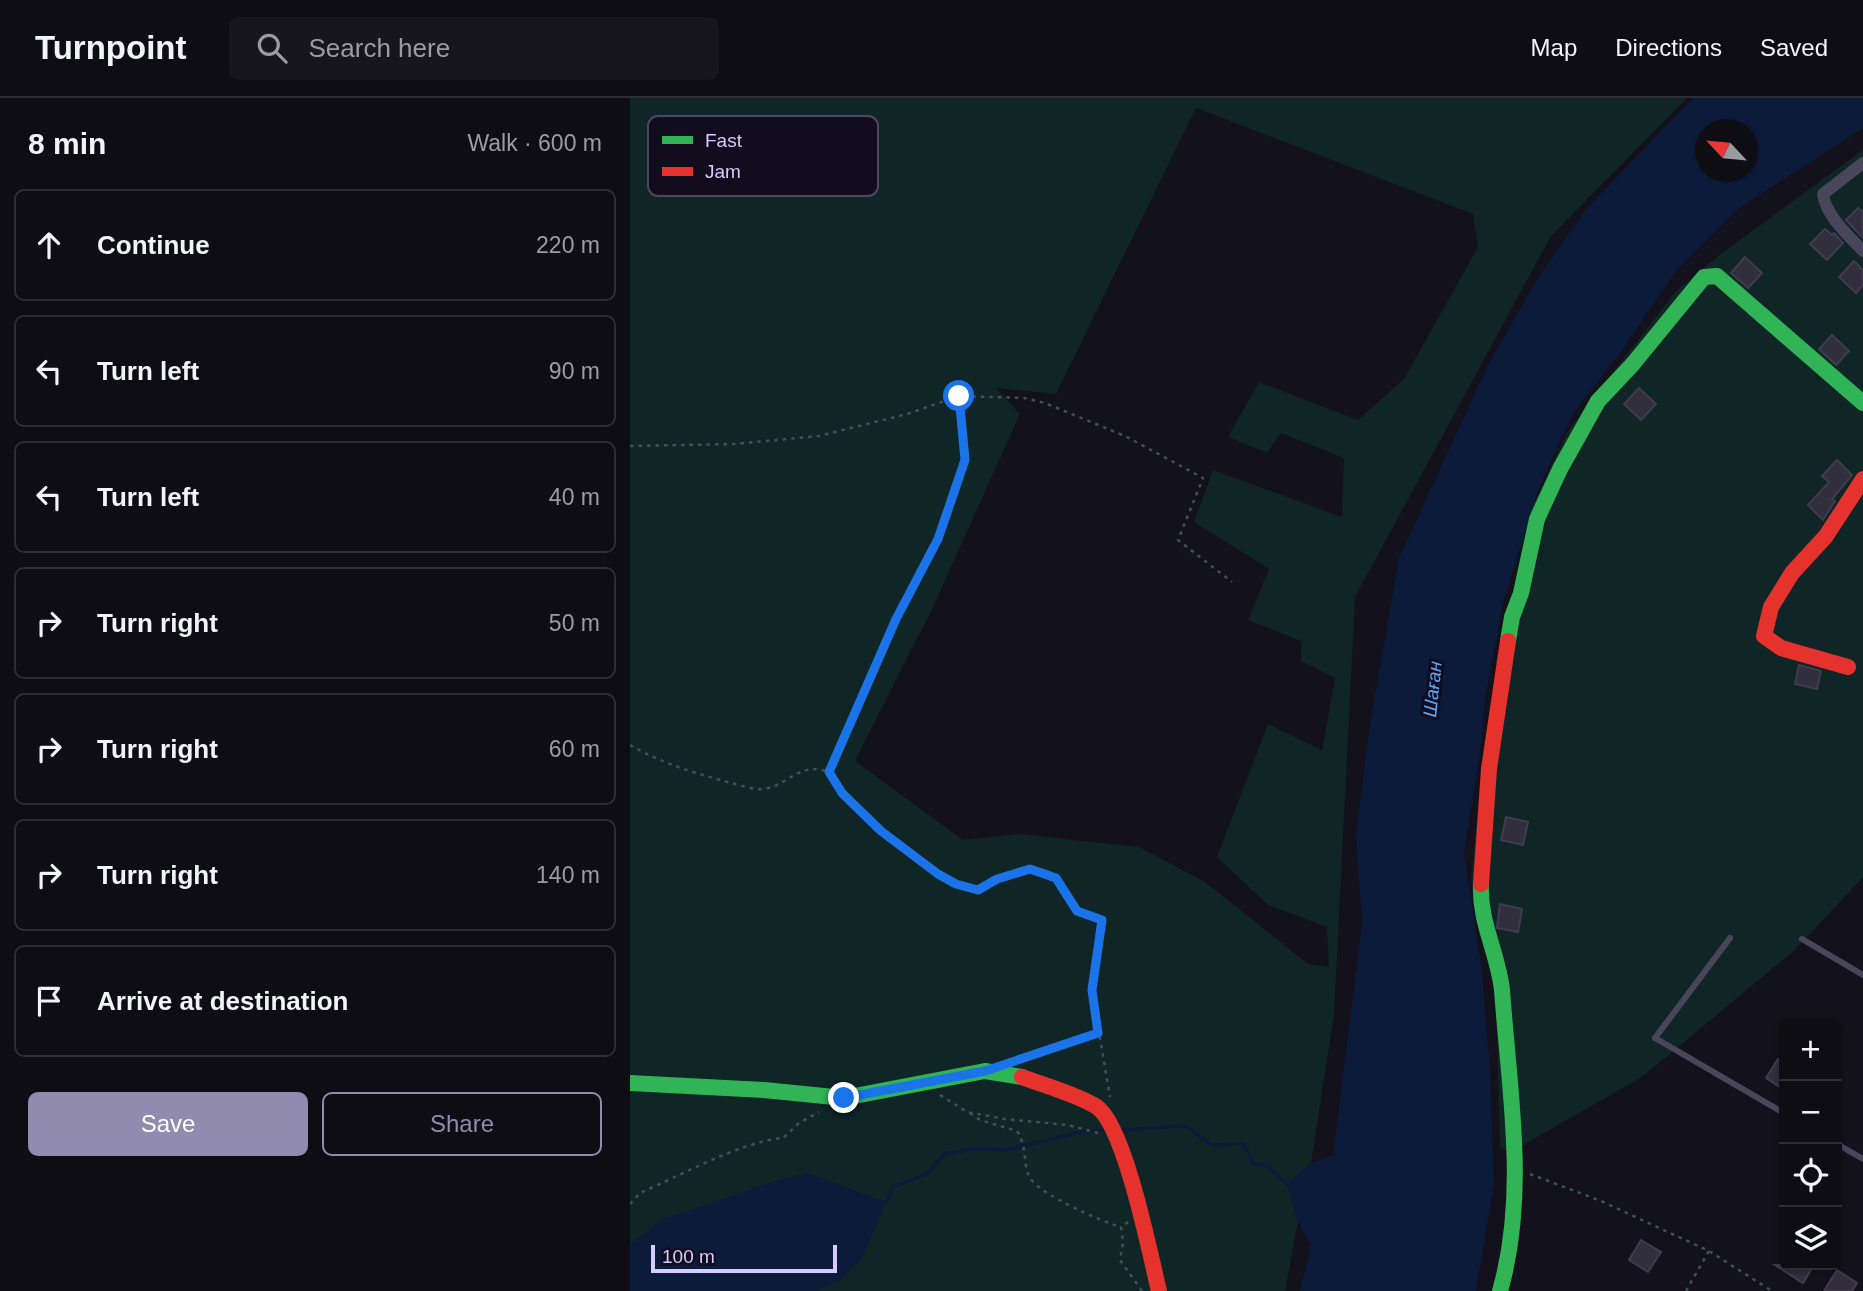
<!DOCTYPE html>
<html lang="en">
<head>
<meta charset="utf-8">
<style>
	body { margin:0; font-family:Helvetica,sans-serif; background:#17161d; color:#f1f3f6 }
	.controls { position:absolute; right:21px; bottom:21px; display:grid; overflow:hidden; border-radius:10px; box-shadow:0 2px 5px #0004 }
	.controls button { width:63px; height:63px; display:grid; place-items:center; padding:0; border:0; border-bottom:2px solid #2e2d34; background:#0e0d14; color:#f1f3f6; font:35px sans-serif }
	.compass { position:absolute; left:1065px; top:21px; width:63px; height:63px; border-radius:50%; background:#0e0d14; box-shadow:0 2px 5px #0004; rotate:296deg }
	.scale { position:absolute; left:21px; bottom:18px; width:186px; box-sizing:border-box; padding-left:7px; border:4px solid #d5ccfe; border-top:0; font-size:19px; line-height:24px; white-space:nowrap; color:#d5ccfe; -webkit-text-stroke:5px #110d1f; paint-order:stroke }
	.stop { position:absolute; width:21px; height:21px; margin:-16px; border:5px solid #1a73e8; border-radius:50%; background:#fff }
	.stop.end { background:#1a73e8; border-color:#fff; box-shadow:0 2px 7px #0008 }
	.list { margin:0; padding:0; list-style:none }
	h2 { display:flex; justify-content:space-between; align-items:center; height:91px; margin:0; padding:0 28px; font-size:30px }
	h2 small { font-size:23px; font-weight:400; color:#9b9ca0 }
	.list li { display:grid; grid-template-columns:46px 1fr auto; gap:21px; align-items:center; box-sizing:border-box; height:112px; margin:0 14px 14px; padding:0 14px; border:2px solid #2e2d34; border-radius:10px }
	.list b { display:block; font-size:26px; white-space:nowrap }
	.list em { font-size:23px; font-style:normal; color:#9b9ca0 }
	.actions { display:flex; gap:14px; padding:21px 28px }
	.actions a { flex:1; padding:16px 0; border:2px solid #918baf; border-radius:10px; text-align:center; font-size:24px; color:#918baf }
	.actions .main { background:#918baf; color:#fff }
	.icon { flex:none; width:38px; height:38px; fill:none; stroke:currentColor; stroke-width:2; stroke-linecap:round; stroke-linejoin:round }
	.map { position:relative; flex:none; width:1233px; height:1193px; overflow:hidden }
	header { display:flex; align-items:center; gap:42px; box-sizing:border-box; height:98px; padding:0 35px; background:#0e0d14; border-bottom:2px solid #2e2d34 }
	header strong { font-size:33px }
	nav { display:flex; gap:38px; margin-inline-start:auto; font-size:24px }
	.search { width:490px; height:63px; background:#17161d; display:flex; align-items:center; gap:18px; box-sizing:border-box; padding:0 24px; border-radius:10px; color:#9b9ca0; font-size:26px }
	main { display:flex }
	aside { flex:1; background:#0e0d14 }
	.map>svg:first-child { display:block }
	.green { fill:#102526; fill-rule:evenodd }
	.water { fill:#0d1b3b; fill-rule:evenodd }
	.lines { fill:none; stroke-linecap:round; stroke-linejoin:round }
	.stream { stroke:#0d1b3b; stroke-width:3.5 }
	.building { fill:#312e3d; stroke:#403b4f; stroke-width:2 }
	.path { stroke:#434e5c; stroke-width:2.5; stroke-dasharray:3.5 5; stroke-linecap:butt }
	.lane { stroke:#49465c; stroke-width:6 }
	.street { stroke:#49465c; stroke-width:12 }
	.fast { stroke:#30b455; stroke-width:16 }
	.jam { stroke:#e5322d; stroke-width:16 }
	.route { stroke:#1a73e8; stroke-width:9 }
	.labels { text-anchor:middle; stroke-width:6; stroke-linejoin:round; paint-order:stroke }
	.water-label { font-size:19px; font-style:italic; fill:#5da7fb; stroke:#110d1f }
	.key { fill:#110d1f; stroke:#4c4662; stroke-width:2 }
	.key-label { font-size:19px; fill:#d5ccfe }
</style>
</head>
<body>
<header>
<strong>Turnpoint</strong>
<div class="search"><svg class="icon" aria-label="search" viewBox="0 0 24 24"><circle cx="10" cy="10" r="6"/><path d="M15 15l6 6"/></svg>Search here</div>
<nav><a>Map</a><a>Directions</a><a>Saved</a></nav>
</header>
<main>
<aside>
<h2>8 min<small>Walk · 600 m</small></h2>
<ul class="list">
<li><svg class="icon" aria-label="ahead" viewBox="0 0 24 24"><path d="M12 20V5M6 11l6-6 6 6"/></svg><div><b>Continue</b></div><em>220 m</em></li>
<li><svg class="icon" aria-label="left" viewBox="0 0 24 24"><path d="M17 20v-9H6M10 6l-5 5 5 5"/></svg><div><b>Turn left</b></div><em>90 m</em></li>
<li><svg class="icon" aria-label="left" viewBox="0 0 24 24"><path d="M17 20v-9H6M10 6l-5 5 5 5"/></svg><div><b>Turn left</b></div><em>40 m</em></li>
<li><svg class="icon" aria-label="right" viewBox="0 0 24 24"><path d="M7 20v-9h11M14 6l5 5-5 5"/></svg><div><b>Turn right</b></div><em>50 m</em></li>
<li><svg class="icon" aria-label="right" viewBox="0 0 24 24"><path d="M7 20v-9h11M14 6l5 5-5 5"/></svg><div><b>Turn right</b></div><em>60 m</em></li>
<li><svg class="icon" aria-label="right" viewBox="0 0 24 24"><path d="M7 20v-9h11M14 6l5 5-5 5"/></svg><div><b>Turn right</b></div><em>140 m</em></li>
<li><svg class="icon" aria-label="arrive" viewBox="0 0 24 24"><path d="M6 21V4h12l-3 4 3 4H6"/></svg><div><b>Arrive at destination</b></div></li>
</ul>
<div class="actions"><a class="main">Save</a><a>Share</a></div>
</aside>
<div class="map">
<svg width="1233" height="1193" viewBox="0 0 1233 1193">
	<rect width="100%" height="100%" fill="#13111b"/>
	<g class="green">
		<path d="M0 0H1057L921 138 725 499 704 917 681 1065 657 1086 668 1124 655 1193H0ZM566 10 843 116 848 149 774 281 728 322 629 284 598 339 637 355 651 335 714 360 712 419 583 372 564 424 639 471 618 522 671 543V563L705 580 692 652 638 626 587 759 638 807 697 829 699 869 678 866 575 784 509 749 390 736 333 742 225 663 303 509 390 316 366 290 426 296Z"/>
		<path d="M1233 52V779L1166 851 1012 979 881 1054 870 1050 866 902 841 781 854 648 886 481 904 405 938 333 1045 194 1092 155Z"/>
	</g>
	<g class="water">
		<path d="M1063 0H1233V30L1108 111 1045 174 991 254 942 317 908 392 873 505 855 601 849 662 834 755 852 873 860 973 864 1086 846 1193H670L681 1147 668 1124 657 1086 681 1065 703 1057 732 826 726 737 740 626 769 460 858 267 906 183 956 111ZM1076 32H1118V74H1076Z"/>
		<path d="M177 1075 256 1104 232 1161 209 1183 187 1193H0V1146L32 1122 145 1083Z"/>
	</g>
	<g class="lines">
		<g class="stream">
			<path d="M490 1032 556 1028 582 1047 613 1046 624 1066 637 1068 657 1086"/>
			<path d="M256 1104 263 1089 298 1075 314 1056 342 1051 376 1052 451 1034 475 1032"/>
		</g>
	</g>
	<g class="building">
		<path d="M1228 110 1233 114V140L1216 122Z"/>
		<path d="M1195 131 1202 137 1204 135 1213 145 1197 162 1180 146Z"/>
		<path d="M1115 159 1132 175 1118 190 1101 175Z"/>
		<path d="M1224 163 1233 172V187L1226 195 1209 179Z"/>
		<path d="M1202 237 1219 253 1206 267 1189 251Z"/>
		<path d="M1009 290 1026 306 1011 322 994 306Z"/>
		<path d="M1207 362 1222 377 1202 401 1205 403 1193 422 1178 407 1199 384 1192 378Z"/>
		<path d="M1169 567 1191 573 1187 591 1165 586Z"/>
		<path d="M876 719 898 724 893 747 871 742Z"/>
		<path d="M870 806 892 811 888 834 867 830Z"/>
		<path d="M1148 961 1154 964V992L1136 980Z"/>
		<path d="M1011 1142 1031 1154 1018 1174 999 1162Z"/>
		<path d="M1145 1167H1184L1173 1185Z"/>
		<path d="M1207 1172 1227 1185 1222 1193H1194Z"/>
	</g>
	<g class="lines">
		<g class="path">
			<path d="M329 298 335 362 308 441 266 521 199 674 212 695 251 733 308 776 326 786 348 792 367 781 400 771 427 780 447 813 472 822 462 893 480 999"/>
			<path d="M0 348 104 346 189 338 277 316 329 298 394 300 415 305 495 338 573 380 548 442 602 484"/>
			<path d="M0 647C33 666 65 675 101 685 111 687 123 692 133 691 160 687 169 663 199 674"/>
			<path d="M385 963 468 935"/>
			<path d="M310 997 337 1014 375 1021 438 1027 468 1035"/>
			<path d="M340 1015 350 1022 387 1033C398 1050 392 1065 400 1080 409 1096 472 1124 491 1129"/>
			<path d="M900 1076 971 1103 1079 1153 1142 1193"/>
			<path d="M0 1106 10 1095C49 1078 113 1043 153 1040L169 1025 189 1014"/>
			<path d="M498 1124 491 1129 493 1144 490 1162 512 1193"/>
			<path d="M1056 1193 1079 1153"/>
		</g>
		<g class="lane">
			<path d="M1100 840 1025 940 1154 1015"/>
			<path d="M1172 841 1233 877"/>
			<path d="M1207 1046 1233 1061"/>
		</g>
		<path class="street" d="M1233 65 1193 96C1196 118 1218 137 1233 153"/>
		<g class="fast">
			<path d="M878 543 882 519 891 495 907 421 930 371 968 303 1002 267 1074 179 1087 178 1233 305"/>
			<path d="M851 786C849 824 868 855 872 892 879 992 898 1095 870 1193"/>
			<path d="M0 985 134 992 214 1000 355 973 392 979"/>
		</g>
		<g class="jam">
			<path d="M1218 569 1151 550 1134 538 1141 509 1162 475 1196 438 1233 381"/>
			<path d="M851 786 859 671 878 543"/>
			<path d="M392 979C413 987 449 997 467 1009 495 1029 520 1156 529 1193"/>
		</g>
	</g>
	<g class="lines">
		<path class="route" d="M214 1000 355 973 468 935 462 892 472 822 447 813 426 780 400 771 367 781 348 792 326 786 308 776 251 733 212 695 199 674 266 521 308 441 335 362 329 298"/>
	</g>
	<g class="labels">
		<g class="water-label">
			<text transform="translate(802 591) rotate(-84)" y="7">Шаған</text>
		</g>
	</g>
	<rect x="18" y="18" width="230" height="80" rx="10" class="key"/>
	<rect x="32" y="38" width="31" height="8" fill="#30b455"/>
	<rect x="32" y="69" width="31" height="9" fill="#e5322d"/>
	<g class="key-label">
		<text x="75" y="49">Fast</text>
		<text x="75" y="80">Jam</text>
	</g>
</svg>
<div class="controls">
<button>+</button>
<button>−</button>
<button><svg class="icon" aria-label="locate" viewBox="0 0 24 24"><circle cx="12" cy="12" r="6"/><path d="M12 2v4M12 18v4M2 12h4M18 12h4"/></svg></button>
<button><svg class="icon" aria-label="layers" viewBox="0 0 24 24"><path d="M12 4l9 5-9 5-9-5zM3 14l9 5 9-5"/></svg></button>
</div>
<svg class="compass" viewBox="-18 -18 36 36"><path d="M0-13l5 13h-10z" fill="#e53935"/><path d="M0 13l5-13h-10z" fill="#9b9ca0"/></svg>
<div class="scale">100 m</div>
<div class="stop" style="left:329px;top:298px"></div>
<div class="stop end" style="left:214px;top:1000px"></div>
</div>
</main>
</body>
</html>
